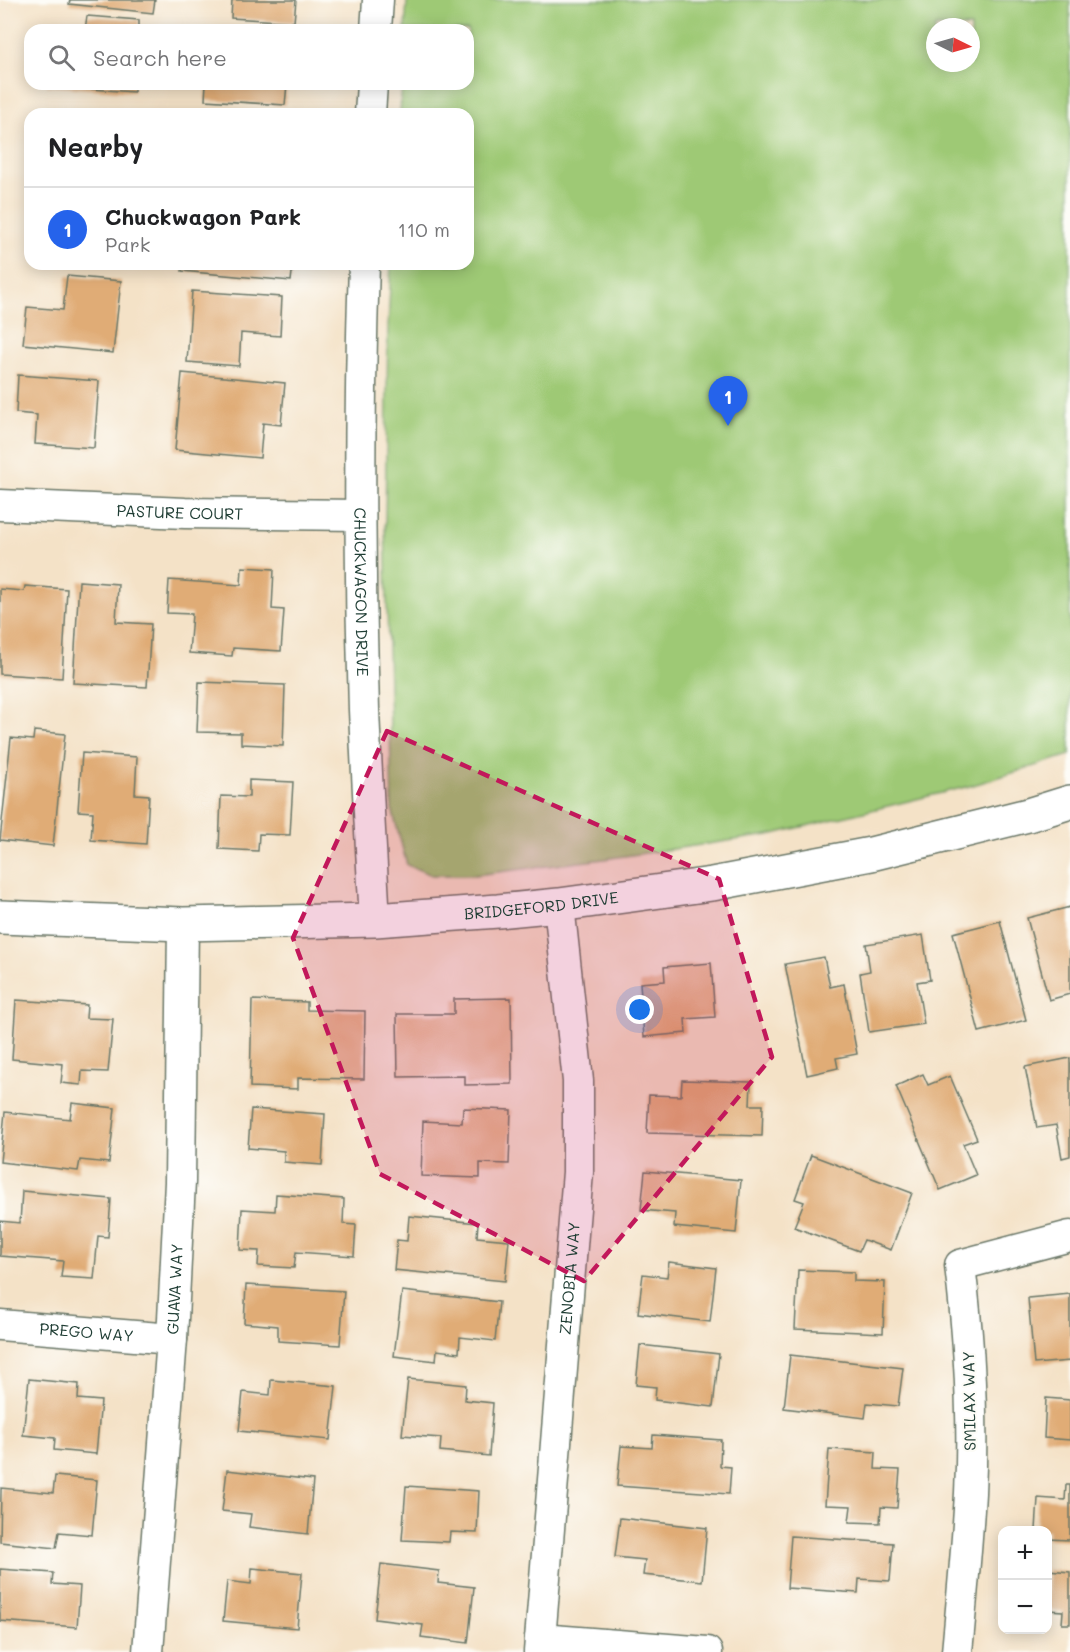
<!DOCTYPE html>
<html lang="en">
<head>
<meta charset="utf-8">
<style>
	body { margin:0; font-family:Mali,sans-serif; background:#f6f6f6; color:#202124 }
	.controls { position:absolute; right:18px; bottom:18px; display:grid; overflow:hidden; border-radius:12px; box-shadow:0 3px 15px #0003 }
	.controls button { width:54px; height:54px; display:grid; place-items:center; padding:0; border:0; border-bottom:2px solid #e0e0e0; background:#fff; color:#202124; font:30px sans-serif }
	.compass { position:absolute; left:926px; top:18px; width:54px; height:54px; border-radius:50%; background:#fff; box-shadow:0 3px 15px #0003; rotate:95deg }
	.you { position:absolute; left:640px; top:1010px; width:21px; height:21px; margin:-15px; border:4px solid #fff; border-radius:50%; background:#1a73e8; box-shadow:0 0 0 9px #1a73e833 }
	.badge { display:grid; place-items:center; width:39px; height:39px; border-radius:50%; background:#2563eb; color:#fff; font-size:20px; font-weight:700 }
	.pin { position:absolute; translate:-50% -50px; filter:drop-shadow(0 2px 3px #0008) }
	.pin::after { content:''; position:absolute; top:32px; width:21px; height:18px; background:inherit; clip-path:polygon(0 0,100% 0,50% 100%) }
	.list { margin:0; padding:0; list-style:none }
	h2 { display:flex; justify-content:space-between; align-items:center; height:78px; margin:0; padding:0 24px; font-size:26px }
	h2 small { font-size:20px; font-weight:400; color:#757577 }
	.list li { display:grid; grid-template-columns:39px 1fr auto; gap:18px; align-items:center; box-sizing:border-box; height:84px; padding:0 24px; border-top:2px solid #e0e0e0 }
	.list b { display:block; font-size:22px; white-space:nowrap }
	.list p { margin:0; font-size:20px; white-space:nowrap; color:#757577 }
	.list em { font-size:20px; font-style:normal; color:#757577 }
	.icon { flex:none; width:33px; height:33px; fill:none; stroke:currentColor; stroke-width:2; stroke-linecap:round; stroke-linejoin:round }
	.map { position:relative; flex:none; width:1070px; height:1652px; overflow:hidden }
	.search { position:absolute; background:#fff; box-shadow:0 3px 15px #0003; left:24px; top:24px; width:450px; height:66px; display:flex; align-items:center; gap:15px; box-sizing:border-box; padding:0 21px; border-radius:18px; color:#757577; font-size:22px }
	.panel { position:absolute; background:#fff; box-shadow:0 3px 15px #0003; left:24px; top:108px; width:450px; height:162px; border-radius:18px }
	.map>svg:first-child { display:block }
	.green { fill:#9ec975; stroke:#5e8354; stroke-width:1.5; fill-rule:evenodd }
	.building { fill:#e0ac76 }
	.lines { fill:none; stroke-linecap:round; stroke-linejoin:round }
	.street-casing { stroke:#6a7767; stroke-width:33 }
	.secondary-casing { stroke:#6a7767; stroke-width:36 }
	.street { stroke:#fff; stroke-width:30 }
	.secondary { stroke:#fff; stroke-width:33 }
	.marked { fill:#c2185b; fill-opacity:0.2; stroke:#c2185b; stroke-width:4.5; stroke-dasharray:12 8; stroke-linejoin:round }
	.labels { text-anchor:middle; stroke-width:4.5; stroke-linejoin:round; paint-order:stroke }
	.street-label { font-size:16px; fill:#1f3d34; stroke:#fdfcf7 }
</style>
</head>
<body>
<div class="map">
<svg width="1070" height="1652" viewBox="0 0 1070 1652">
	<rect width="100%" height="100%" fill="#fdfcf7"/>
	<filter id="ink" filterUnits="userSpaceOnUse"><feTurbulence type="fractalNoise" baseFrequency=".0167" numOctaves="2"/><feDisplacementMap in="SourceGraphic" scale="12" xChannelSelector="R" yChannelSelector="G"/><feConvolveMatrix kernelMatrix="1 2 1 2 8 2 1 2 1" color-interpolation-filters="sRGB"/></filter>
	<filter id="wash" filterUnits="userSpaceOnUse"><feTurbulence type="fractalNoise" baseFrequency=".008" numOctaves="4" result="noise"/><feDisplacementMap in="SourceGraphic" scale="24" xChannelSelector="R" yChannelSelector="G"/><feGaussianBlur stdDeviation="1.35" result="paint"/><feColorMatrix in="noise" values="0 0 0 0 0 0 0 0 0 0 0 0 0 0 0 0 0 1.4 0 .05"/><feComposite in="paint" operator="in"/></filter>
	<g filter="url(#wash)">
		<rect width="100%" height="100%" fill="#f4e2c7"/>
		<path class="green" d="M407 0H1070V755L970 786 769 835 604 859 475 875H432L407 865 392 809 385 525 388 327 391 264H468V114H400L402 84H468V30H405ZM935 27H971V63H935Z"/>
		<g id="blocks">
			<g class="building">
				<path d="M70 0H155L153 13 69 4Z"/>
				<path d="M232 0H296L294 22 231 18Z"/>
				<path d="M87 16 139 20V30H85Z"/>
				<path d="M47 84H134V92L47 86Z"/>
				<path d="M206 84H287L285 105 205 100Z"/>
				<path d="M182 264H293L291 281 182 271Z"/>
				<path d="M67 276 121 281 113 353 23 344 27 307 63 310Z"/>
				<path d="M192 291 282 297 280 336 241 333 239 366 187 362Z"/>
				<path d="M182 373 285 383 281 425 263 423 260 458 175 450Z"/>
				<path d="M18 375 99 381 94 448 35 444 37 415 16 413Z"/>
				<path d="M242 567 274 569 272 609 284 610 281 651 233 648 232 656 189 653 192 614 167 613 169 580 241 585Z"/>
				<path d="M79 581 118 584 116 622 151 624 147 687 73 683Z"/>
				<path d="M25 586 67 589 62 678 0 674V589L24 591Z"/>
				<path d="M199 682 285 685 283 746 241 744V733L197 732Z"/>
				<path d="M34 731 65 734 53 846 0 840 11 738 33 740Z"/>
				<path d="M82 753 137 757 135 794 149 795 146 844 91 840 93 812 78 811Z"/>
				<path d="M249 780 293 782 290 835 259 834 258 851 219 849 221 796 249 797Z"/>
				<path d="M1070 907V994L1049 1000 1027 918Z"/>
				<path d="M1000 921 1026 1020 979 1032 953 933Z"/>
				<path d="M923 935 930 980 917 982 924 1024 869 1032 860 973 870 971 866 944Z"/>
				<path d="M824 957 830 987 844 984 857 1054 836 1058 838 1068 807 1075 785 964Z"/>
				<path d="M711 963 715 1017 685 1019 686 1033 644 1037 640 983 665 981 664 967Z"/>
				<path d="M511 998 512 1084 465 1085V1076L398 1077 397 1014H454V999Z"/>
				<path d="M16 1000 87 1005 86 1018 113 1019 108 1072 82 1071 81 1085 61 1083 63 1064 12 1059Z"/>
				<path d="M252 1000 307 1002V1010L365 1011 364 1079 298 1078V1089L250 1087Z"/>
				<path d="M1070 1058V1156L1062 1158 1056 1125 1037 1128 1025 1067Z"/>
				<path d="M923 1074 928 1085 950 1076 977 1139 963 1144 976 1175 940 1190 896 1086Z"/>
				<path d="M682 1080 751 1082 750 1105H763L762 1136 647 1133 649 1095 681 1096Z"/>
				<path d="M72 1103 115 1108 109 1163 80 1160 78 1171 0 1162 5 1112 70 1119Z"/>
				<path d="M463 1108 511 1110 509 1164 480 1163V1178L421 1176 423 1121 462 1123Z"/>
				<path d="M251 1109 325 1114 322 1165 284 1162V1151L248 1148Z"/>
				<path d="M811 1155 912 1193 891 1250 864 1240 859 1251 794 1227 804 1202 795 1199Z"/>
				<path d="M645 1171 741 1180 736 1233 674 1227 675 1213 641 1210Z"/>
				<path d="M22 1191 111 1199 108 1237 98 1236 94 1279 61 1277 63 1261 0 1256V1221L20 1223Z"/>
				<path d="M276 1194 344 1199 343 1224 356 1225 354 1256 296 1252 294 1268 258 1266 259 1251 240 1250 242 1209 275 1211Z"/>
				<path d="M409 1216 478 1223 477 1237 509 1240 505 1281 394 1270 397 1240 407 1241Z"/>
				<path d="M669 1262 716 1268 710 1322 638 1313 643 1274 667 1277Z"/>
				<path d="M798 1270 854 1272V1281L885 1282 883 1333 795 1329Z"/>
				<path d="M246 1285 344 1291 340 1345 278 1341V1326L244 1323Z"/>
				<path d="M402 1291 499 1302 495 1341 460 1337 459 1353 437 1350 436 1361 394 1356Z"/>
				<path d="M1070 1294V1361L1034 1364 1028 1298Z"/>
				<path d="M640 1345 719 1354 713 1407 655 1400 656 1387 636 1385Z"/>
				<path d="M790 1355 903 1368 898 1406 867 1403 865 1418 784 1408Z"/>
				<path d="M29 1379 79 1384 78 1399 101 1401 96 1454 54 1450 55 1438 23 1435Z"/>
				<path d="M408 1379 466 1385 465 1400 493 1403 489 1456 440 1451 441 1438 402 1435Z"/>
				<path d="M271 1380 336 1386 330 1440 239 1431 243 1392 270 1395Z"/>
				<path d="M1046 1398 1070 1400V1440L1044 1438Z"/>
				<path d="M653 1435 721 1440 720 1466 731 1467 729 1494 617 1486 621 1446 652 1448Z"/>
				<path d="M829 1449 876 1452 875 1469 900 1470 897 1508 881 1507 880 1523 849 1522 851 1506 825 1505Z"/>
				<path d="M227 1470 313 1480 308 1534 249 1527 251 1514 222 1511Z"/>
				<path d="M55 1476 97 1480 92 1535 59 1532 56 1548 0 1542 1 1488 53 1493Z"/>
				<path d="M1066 1485H1070V1540L1048 1539V1530H1036L1038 1498 1065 1500Z"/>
				<path d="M406 1486 479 1491 477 1533 450 1532 449 1542 402 1540Z"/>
				<path d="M620 1518 707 1528 702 1581 643 1575 645 1560 615 1557Z"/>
				<path d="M791 1536 893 1543 890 1581 859 1579 858 1593 787 1588Z"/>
				<path d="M381 1564 439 1571 438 1583 474 1587 468 1643 421 1637 423 1625 375 1619Z"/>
				<path d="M252 1568 302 1573 297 1628 223 1621 227 1581 251 1584Z"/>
				<path d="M0 1569 53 1573 52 1584 80 1586 77 1627 0 1621Z"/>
				<path d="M1048 1570 1070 1572V1624H1062L1063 1611 1048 1610Z"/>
			</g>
		</g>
	</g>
	<g filter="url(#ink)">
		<use href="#blocks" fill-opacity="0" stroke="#6a7767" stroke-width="1.5"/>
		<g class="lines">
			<defs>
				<g id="street">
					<path d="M376 30 378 0"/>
					<path d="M370 114 372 84"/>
					<path id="s1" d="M364 264C359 413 359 562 364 710 367 780 371 850 375 920"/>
					<path id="s2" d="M0 505 185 513 360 515"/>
					<path id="s3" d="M0 1325 172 1339"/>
					<path d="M540 1639 707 1652"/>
					<path id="s4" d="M148 1652 172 1339 180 1182 183 924"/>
					<path id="s5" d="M539 1652 578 1172V1081L559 905"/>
					<path d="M957 1652C962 1599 967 1546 970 1493 974 1416 969 1340 960 1265L1070 1236"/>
				</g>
				<g id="secondary">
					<path id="s6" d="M0 917 183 924 375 920 498 911 559 905 712 884 871 854 1028 815 1070 802"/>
				</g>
			</defs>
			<use href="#street" class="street-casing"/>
			<use href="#secondary" class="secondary-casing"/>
			<use href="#street" class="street"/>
			<use href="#secondary" class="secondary"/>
		</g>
	</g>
	<path class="marked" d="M387 731 719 879 772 1057 584 1281 380 1174 293 938Z"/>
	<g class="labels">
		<g class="street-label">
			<text dy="6" stroke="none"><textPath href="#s2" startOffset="180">PASTURE COURT</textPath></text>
			<text dy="6" stroke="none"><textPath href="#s1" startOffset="328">CHUCKWAGON DRIVE</textPath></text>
			<text dy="6" stroke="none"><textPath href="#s6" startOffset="542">BRIDGEFORD DRIVE</textPath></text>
			<text dy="6" stroke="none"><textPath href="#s5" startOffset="375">ZENOBIA WAY</textPath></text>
			<text dy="6" stroke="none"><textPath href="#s4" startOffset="364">GUAVA WAY</textPath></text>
			<text dy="6" stroke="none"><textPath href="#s3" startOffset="87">PREGO WAY</textPath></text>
			<text transform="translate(969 1401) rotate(-91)" y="6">SMILAX WAY</text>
		</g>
	</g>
</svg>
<div class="controls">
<button>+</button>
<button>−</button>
</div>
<svg class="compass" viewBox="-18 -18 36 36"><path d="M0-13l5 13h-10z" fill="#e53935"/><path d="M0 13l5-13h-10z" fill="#757577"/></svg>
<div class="you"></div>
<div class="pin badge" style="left:728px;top:426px">1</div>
<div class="search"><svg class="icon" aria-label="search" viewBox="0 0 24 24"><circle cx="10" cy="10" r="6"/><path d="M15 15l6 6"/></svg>Search here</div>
<section class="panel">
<h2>Nearby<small></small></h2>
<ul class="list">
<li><span class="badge">1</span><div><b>Chuckwagon Park</b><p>Park</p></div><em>110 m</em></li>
</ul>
</section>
</div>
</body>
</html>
